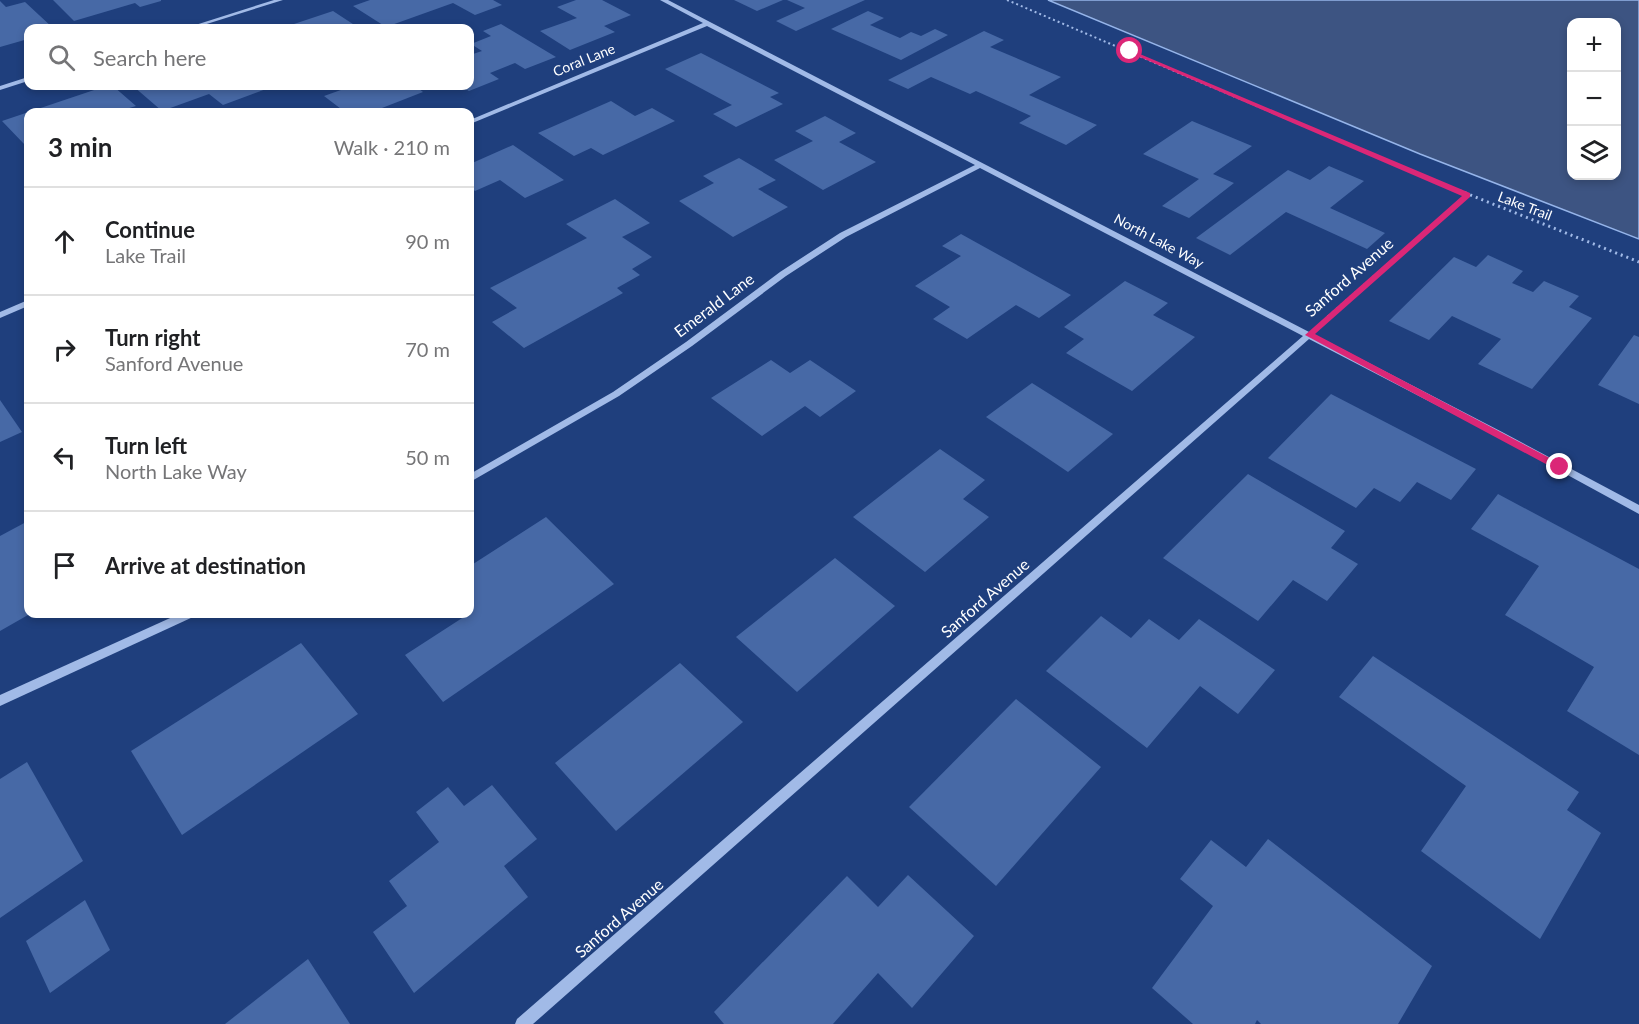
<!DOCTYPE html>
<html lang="en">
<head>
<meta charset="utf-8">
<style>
	body { margin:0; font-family:Lato,sans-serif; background:#f2f2f2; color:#202124 }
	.controls { position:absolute; right:18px; top:18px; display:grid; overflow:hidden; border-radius:12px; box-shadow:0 3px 9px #0003 }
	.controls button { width:54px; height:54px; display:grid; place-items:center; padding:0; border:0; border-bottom:2px solid #e0e0e0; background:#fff; color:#202124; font:30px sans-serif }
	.stop { position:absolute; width:18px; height:18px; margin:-14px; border:4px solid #db2777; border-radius:50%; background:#fff }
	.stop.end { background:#db2777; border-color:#fff; box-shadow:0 2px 6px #0008 }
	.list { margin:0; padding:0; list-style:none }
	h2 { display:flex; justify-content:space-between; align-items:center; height:78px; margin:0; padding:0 24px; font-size:26px }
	h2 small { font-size:20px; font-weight:400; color:#757577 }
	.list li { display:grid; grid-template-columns:39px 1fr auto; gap:18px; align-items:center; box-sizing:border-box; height:108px; padding:0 24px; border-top:2px solid #e0e0e0 }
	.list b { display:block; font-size:22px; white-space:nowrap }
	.list p { margin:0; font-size:20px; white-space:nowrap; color:#757577 }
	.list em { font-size:20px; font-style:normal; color:#757577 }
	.icon { flex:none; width:33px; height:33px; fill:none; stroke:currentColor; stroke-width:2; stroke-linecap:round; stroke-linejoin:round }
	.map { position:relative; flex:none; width:1639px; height:1024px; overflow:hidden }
	.search { position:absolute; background:#fff; box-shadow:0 3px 9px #0003; left:24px; top:24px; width:450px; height:66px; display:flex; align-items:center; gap:15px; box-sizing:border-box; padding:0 21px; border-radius:12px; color:#757577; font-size:22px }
	.panel { position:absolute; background:#fff; box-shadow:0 3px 9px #0003; left:24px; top:108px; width:450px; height:510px; border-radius:12px }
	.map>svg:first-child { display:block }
	.water { fill:#3d5482; stroke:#95b4e9; stroke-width:1.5; fill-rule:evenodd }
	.building { fill:#4769a6 }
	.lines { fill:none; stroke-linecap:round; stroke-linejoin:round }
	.path-far1 { stroke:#a1bae7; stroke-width:2; stroke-dasharray:2 3; stroke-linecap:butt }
	.path { stroke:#a1bae7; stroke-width:3; stroke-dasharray:2 4; stroke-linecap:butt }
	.minor { fill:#a1bae7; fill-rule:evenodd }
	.route { fill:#db2777 }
	.labels { text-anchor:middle; stroke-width:4.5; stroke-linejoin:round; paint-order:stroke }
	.far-street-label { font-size:14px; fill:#fff; stroke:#1f3f7d }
	.street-label { font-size:16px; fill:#fff; stroke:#1f3f7d }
</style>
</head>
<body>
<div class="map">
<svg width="1639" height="1024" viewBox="0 0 1639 1024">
	<rect width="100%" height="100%" fill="#1f3f7d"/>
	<path class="water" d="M1048 0H1639V239L1420 154ZM1572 22H1616V176H1572Z"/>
	<g class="building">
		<path d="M53 0H161V1L140 7 135 3 74 21Z"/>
		<path d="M370 0H493L502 5 475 15 453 3 386 27 353 6Z"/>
		<path d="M576 0H602L631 15 604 26 615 32 570 50 540 31 577 18 557 7Z"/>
		<path d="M734 0H783L757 11Z"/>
		<path d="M787 0H865L796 31 776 21 805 8Z"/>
		<path d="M0 1 6 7 25 2 53 28H28V39L0 47Z"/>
		<path d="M333 11 359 28H282Z"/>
		<path d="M868 11 884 18 870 25 900 38 911 32 921 36 935 29 948 35 901 60 831 29Z"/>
		<path d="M501 24 556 57 525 69 515 63 490 73 499 79 469 91 460 86H470V55L482 51 471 44 491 36 483 31Z"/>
		<path d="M984 31 1004 40 990 47 1061 77 1029 95 1097 125 1066 145 1019 123 1031 116 976 91 970 94 931 77 908 89 888 80Z"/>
		<path d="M701 53 779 93 770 97 783 104 736 127 713 114 732 105 665 69Z"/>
		<path d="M106 86H113L136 106 116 112H28V143L25 145 2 121Z"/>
		<path d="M133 86H274L223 105 209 94 162 111Z"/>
		<path d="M352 86H425L418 88 423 92 382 108 388 112H345L324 96Z"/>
		<path d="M611 101 635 116 652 108 675 121 603 155 591 148 574 156 538 133Z"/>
		<path d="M825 116 856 133 839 142 876 162 823 190 774 160 813 141 795 131Z"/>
		<path d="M1192 121 1252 146 1213 174 1234 183 1189 218 1162 206 1199 179 1143 154Z"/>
		<path d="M513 145 564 180 525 198 500 180 475 191 470 187V164Z"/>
		<path d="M739 158 776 180 758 189 788 207 733 237 679 201 714 183 703 176Z"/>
		<path d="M1329 166 1364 181 1330 208 1385 233 1367 249 1286 212 1230 255 1196 238 1288 170 1310 180Z"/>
		<path d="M615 199 650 223 622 237 652 257 632 269 640 275 617 288 623 293 524 348 492 322 517 308 490 288 587 238 566 224Z"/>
		<path d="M961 234 1071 295 1039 318 1016 305 967 339 933 319 950 307 915 286 961 256 942 246Z"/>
		<path d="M1488 255 1523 271 1512 283 1533 292 1544 281 1579 296 1569 307 1592 318 1532 389 1478 364 1501 339 1452 316 1429 340 1389 321 1454 257 1476 267Z"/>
		<path d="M1125 281 1168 303 1153 315 1195 337 1132 391 1066 353 1084 339 1064 327Z"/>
		<path d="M1634 335 1639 337V404L1598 385Z"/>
		<path d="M771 360 790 373 810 360 856 391 820 417 805 406 762 436 711 398Z"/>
		<path d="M1032 383 1113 434 1068 472 986 417Z"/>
		<path d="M1331 394 1476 469 1451 500 1417 482 1400 502 1374 488 1356 508 1268 458Z"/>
		<path d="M0 400 22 432 0 442Z"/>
		<path d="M940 449 985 480 963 499 989 517 925 572 853 517Z"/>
		<path d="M1248 474 1345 531 1331 548 1358 564 1327 601 1293 580 1258 621 1163 558Z"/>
		<path d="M1498 494 1639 569V755L1567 711 1594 667 1505 615 1539 566 1471 529Z"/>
		<path d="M546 517 614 584 443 702 405 655 473 611 470 607V566Z"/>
		<path d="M28 521V615L0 631V536Z"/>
		<path d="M835 558 895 606 797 692 736 637Z"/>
		<path d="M1101 616 1131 638 1149 619 1179 640 1199 619 1275 670 1238 714 1200 686 1147 748 1046 671Z"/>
		<path d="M301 643 358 714 182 835 131 751Z"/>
		<path d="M1373 656 1579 792 1567 810 1601 833 1540 939 1421 851 1466 786 1339 697Z"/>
		<path d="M680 663 743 722 616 831 555 763Z"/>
		<path d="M1016 699 1101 767 996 886 909 807Z"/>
		<path d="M27 762 83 861 0 918V779Z"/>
		<path d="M492 785 537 839 504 866 528 897 414 993 373 932 407 906 389 881 439 842 416 812 448 787 464 806Z"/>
		<path d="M1268 839 1432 966 1398 1024H1261L1257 1020 1255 1024H1193L1152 988 1213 906 1180 879 1211 840 1246 867Z"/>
		<path d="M908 875 974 936 912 1008 878 973 833 1024H724L714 1012 847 876 878 907Z"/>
		<path d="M85 900 110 950 50 993 26 941Z"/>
		<path d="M308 959 350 1024H225Z"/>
	</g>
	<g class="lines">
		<path class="path-far1" d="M1007 0 1424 177"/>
		<g class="path">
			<path d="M1420 175 1639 262"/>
			<path d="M1328 317 1467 195"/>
		</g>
		<g class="minor">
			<path d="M274 0H283L194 28H186Z"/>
			<path d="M660 0H668L710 22 1504 433 1639 505V514L1498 437 1309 339 533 1024H515L517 1019 1303 336 980 168 846 237 786 276 692 346 619 396 470 482V474L613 392 686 342 780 272 840 233 975 165 707 26 470 124V120L703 23Z"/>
			<path d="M28 77V81L0 90V86Z"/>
			<path d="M28 300V306L0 318V312Z"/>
			<path d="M179 614H195L193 617 0 706V695Z"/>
		</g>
	</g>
	<path class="route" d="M1128 49 1470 193V197L1315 334 1563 465V470H1557L1305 335 1462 196 1128 52Z"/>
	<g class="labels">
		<g class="far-street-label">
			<text transform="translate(584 60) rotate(-22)" y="5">Coral Lane</text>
			<text transform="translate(1525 206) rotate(21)" y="5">Lake Trail</text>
			<text transform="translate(1159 241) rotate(28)" y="5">North Lake Way</text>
		</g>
		<g class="street-label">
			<text transform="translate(1349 277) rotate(-41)" y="6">Sanford Avenue</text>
			<text transform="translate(714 305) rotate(-37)" y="6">Emerald Lane</text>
			<text transform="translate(985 598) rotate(-41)" y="6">Sanford Avenue</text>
			<text transform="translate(619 918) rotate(-41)" y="6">Sanford Avenue</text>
		</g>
	</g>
</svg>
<div class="controls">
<button>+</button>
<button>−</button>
<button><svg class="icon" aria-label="layers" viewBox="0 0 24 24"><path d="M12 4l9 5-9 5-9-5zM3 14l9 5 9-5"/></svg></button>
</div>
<div class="stop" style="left:1130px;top:51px"></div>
<div class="stop end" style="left:1560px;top:467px"></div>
<div class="search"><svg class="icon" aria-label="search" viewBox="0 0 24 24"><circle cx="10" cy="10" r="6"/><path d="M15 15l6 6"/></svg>Search here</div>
<section class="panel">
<h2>3 min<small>Walk · 210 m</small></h2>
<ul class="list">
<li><svg class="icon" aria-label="ahead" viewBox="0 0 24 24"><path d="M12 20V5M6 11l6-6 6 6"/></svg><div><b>Continue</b><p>Lake Trail</p></div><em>90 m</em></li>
<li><svg class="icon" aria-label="right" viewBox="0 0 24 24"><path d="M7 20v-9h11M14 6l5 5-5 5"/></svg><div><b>Turn right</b><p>Sanford Avenue</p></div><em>70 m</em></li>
<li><svg class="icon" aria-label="left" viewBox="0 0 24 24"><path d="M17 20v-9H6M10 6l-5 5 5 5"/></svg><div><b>Turn left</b><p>North Lake Way</p></div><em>50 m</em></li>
<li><svg class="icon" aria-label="arrive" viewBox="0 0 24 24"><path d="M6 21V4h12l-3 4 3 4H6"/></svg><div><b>Arrive at destination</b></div></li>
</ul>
</section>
</div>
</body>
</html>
